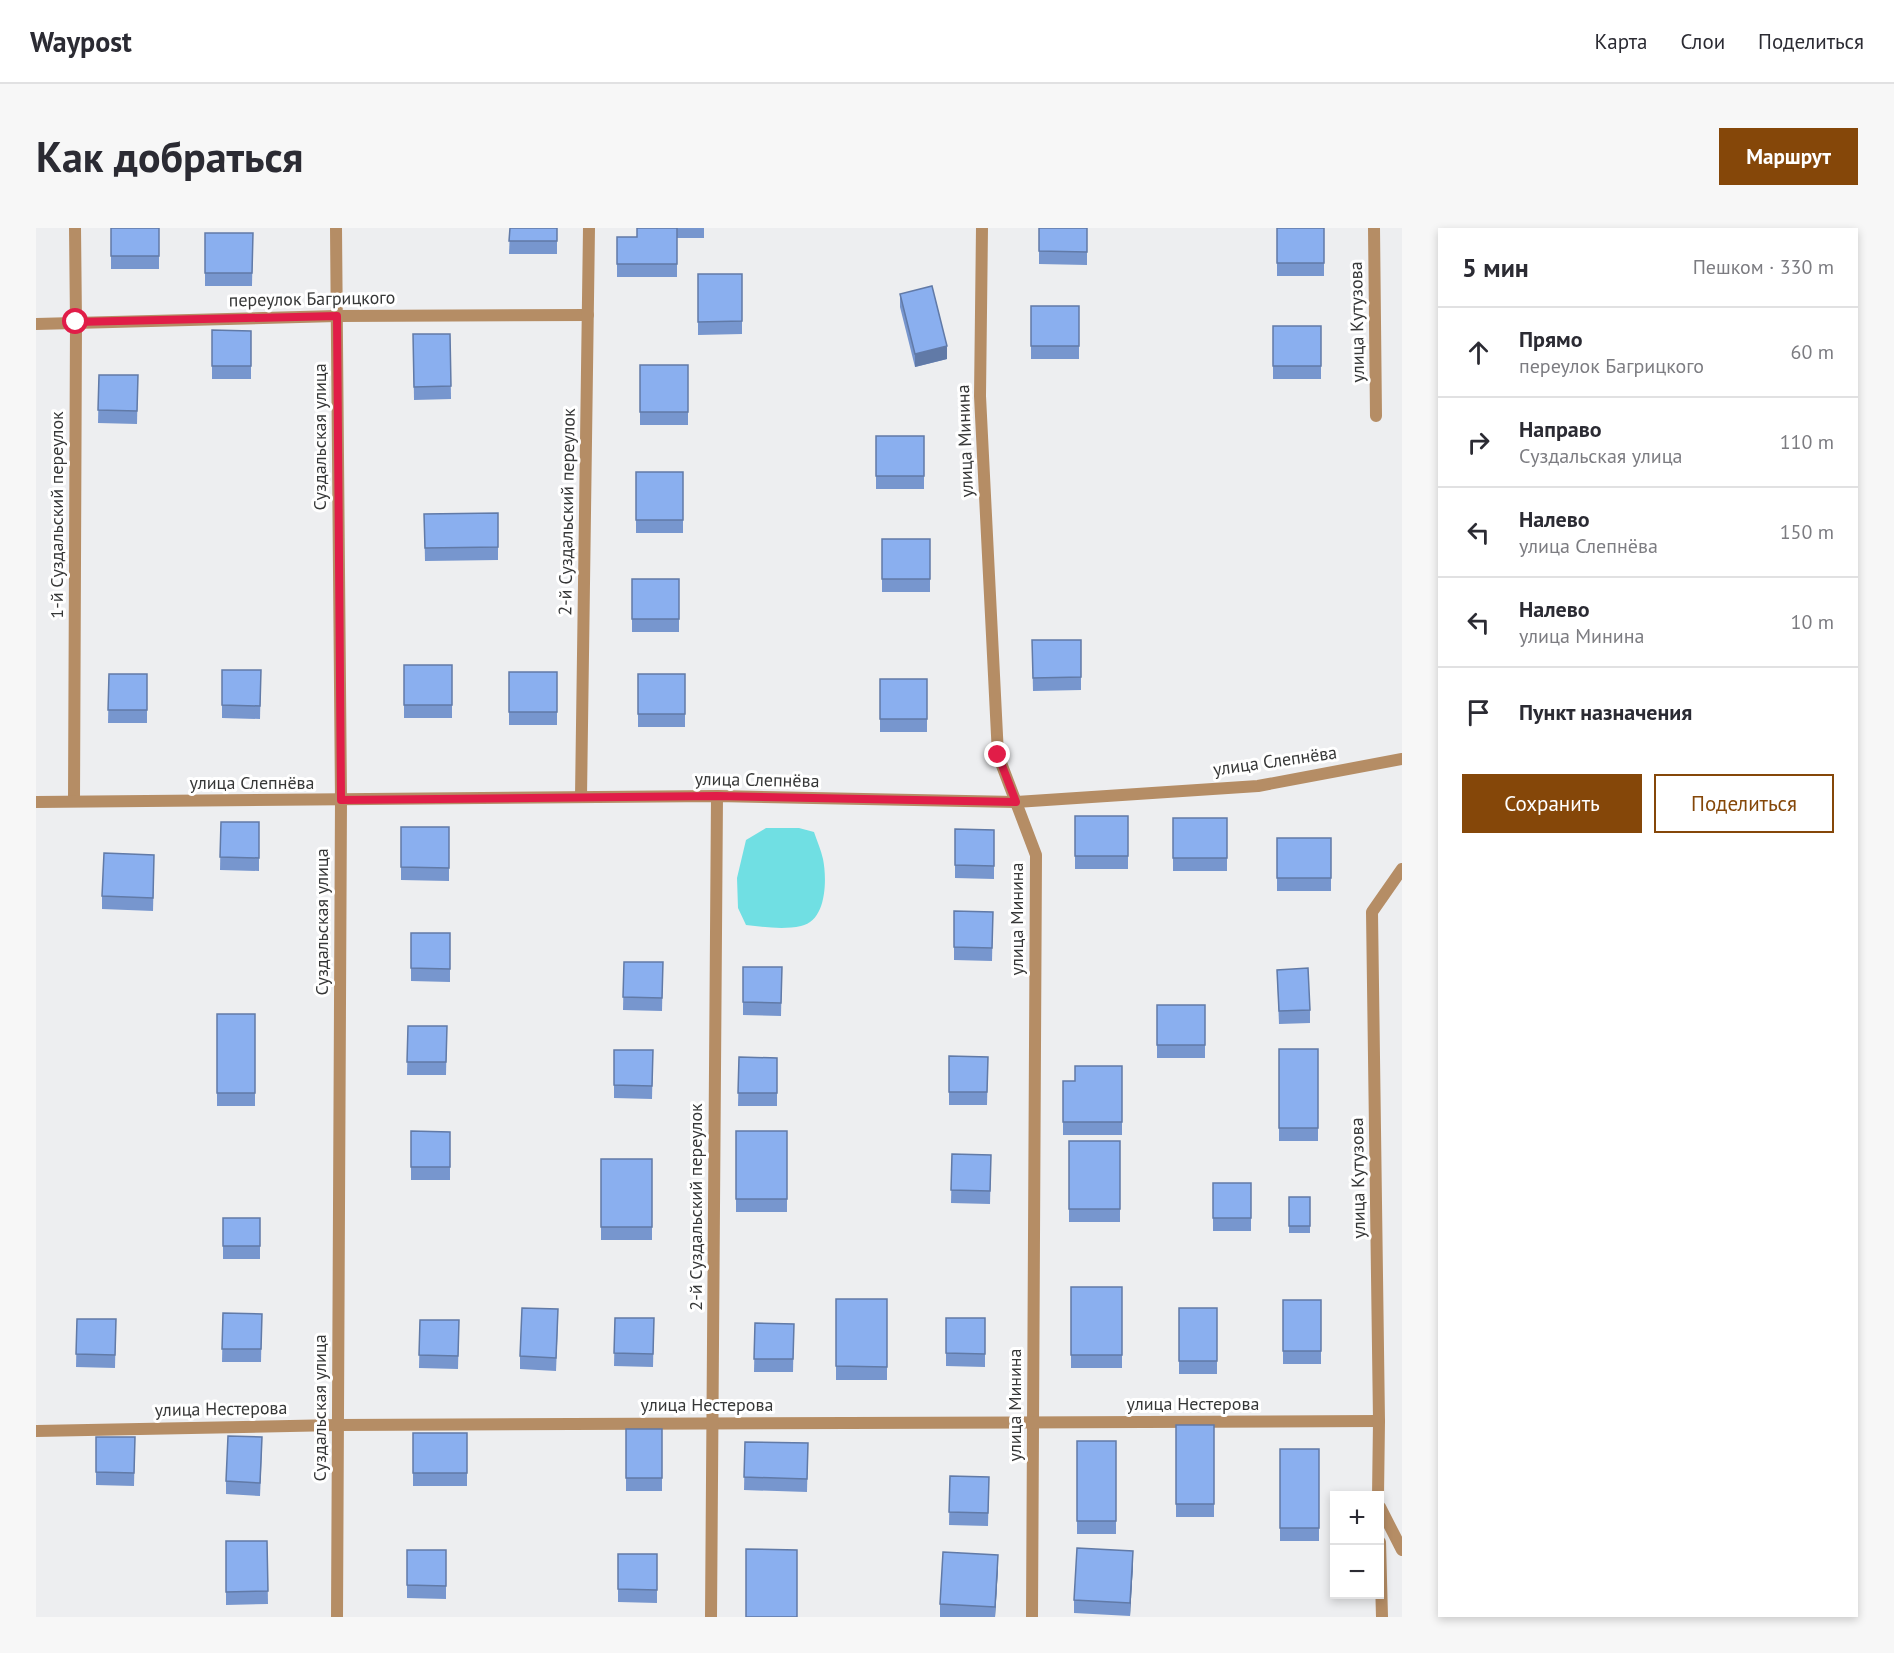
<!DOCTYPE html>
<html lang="ru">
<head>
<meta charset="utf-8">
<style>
	body { margin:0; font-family:"PT Sans",sans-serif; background:#f7f7f7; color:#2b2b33 }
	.controls { position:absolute; right:18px; bottom:18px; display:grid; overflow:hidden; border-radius:0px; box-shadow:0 3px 9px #0003 }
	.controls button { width:54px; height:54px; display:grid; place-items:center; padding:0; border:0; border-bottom:2px solid #e1e1e2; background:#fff; color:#2b2b33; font:30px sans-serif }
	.stop { position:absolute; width:18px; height:18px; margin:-14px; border:4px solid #e11d48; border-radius:50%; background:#fff }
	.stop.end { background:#e11d48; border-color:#fff; box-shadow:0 2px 6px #0008 }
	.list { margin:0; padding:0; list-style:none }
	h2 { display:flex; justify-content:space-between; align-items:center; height:78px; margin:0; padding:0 24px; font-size:26px }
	h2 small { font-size:20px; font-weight:400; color:#7c7c81 }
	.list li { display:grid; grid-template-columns:39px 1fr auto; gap:18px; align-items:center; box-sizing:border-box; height:90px; padding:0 24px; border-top:2px solid #e1e1e2 }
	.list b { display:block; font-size:22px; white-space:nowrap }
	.list p { margin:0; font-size:20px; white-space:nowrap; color:#7c7c81 }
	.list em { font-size:20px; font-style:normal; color:#7c7c81 }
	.actions { display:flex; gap:12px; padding:18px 24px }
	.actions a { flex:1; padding:14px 0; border:2px solid #854709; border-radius:0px; text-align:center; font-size:21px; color:#854709 }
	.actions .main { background:#854709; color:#fff }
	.icon { flex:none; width:33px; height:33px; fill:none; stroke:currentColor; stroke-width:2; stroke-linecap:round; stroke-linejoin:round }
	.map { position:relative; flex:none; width:1366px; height:1389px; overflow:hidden; border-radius:0px }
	header { display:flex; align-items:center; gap:36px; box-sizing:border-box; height:84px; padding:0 30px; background:#fff; border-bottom:2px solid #e1e1e2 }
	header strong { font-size:28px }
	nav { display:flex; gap:33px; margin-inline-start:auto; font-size:21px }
	.intro { display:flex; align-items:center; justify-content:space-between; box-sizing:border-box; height:144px; padding:0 36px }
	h1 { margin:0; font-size:42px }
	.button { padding:15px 27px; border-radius:0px; background:#854709; color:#fff; font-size:21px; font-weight:700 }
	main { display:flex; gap:36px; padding:0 36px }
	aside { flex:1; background:#fff; border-radius:0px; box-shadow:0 3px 9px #0003 }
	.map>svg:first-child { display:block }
	.water { fill:#70dfe3 }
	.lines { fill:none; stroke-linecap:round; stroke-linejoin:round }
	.street { stroke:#b58d65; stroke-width:12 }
	.wall { fill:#7796ce }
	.shaded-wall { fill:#617aa7 }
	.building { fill:#8aafef; stroke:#617aa7; stroke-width:1.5 }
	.route { stroke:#e11d48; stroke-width:8 }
	.labels { text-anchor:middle; stroke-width:6; stroke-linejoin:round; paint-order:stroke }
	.street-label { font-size:18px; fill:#363737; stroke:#fff }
</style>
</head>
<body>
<header>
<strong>Waypost</strong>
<nav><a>Карта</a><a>Слои</a><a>Поделиться</a></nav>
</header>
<div class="intro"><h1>Как добраться</h1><a class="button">Маршрут</a></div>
<main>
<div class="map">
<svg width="1366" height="1389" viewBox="0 0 1366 1389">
	<rect width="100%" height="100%" fill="#edeef0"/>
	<path class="water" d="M730 600H763L778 604C781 613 785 622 787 631 791 651 791 693 765 698 747 702 728 699 710 697L702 680 701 650 710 612Z"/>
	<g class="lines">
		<g class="street">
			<path d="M300 0 305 572 301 1389"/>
			<path d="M946 0 944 168 962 527 1000 627 996 1389"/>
			<path d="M1338 0 1340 188"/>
			<path d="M0 96 301 88 552 87"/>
			<path d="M545 569 553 0"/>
			<path d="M38 573 40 94 39 0"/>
			<path d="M0 574 681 568 980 574 1222 558 1366 531"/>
			<path d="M0 1203 302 1197 1343 1193"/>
			<path d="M1342 1268 1343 1193 1336 684 1366 641"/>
			<path d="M1344 1279 1366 1322"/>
			<path d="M1344 1314 1346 1389"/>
			<path d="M675 1389 681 568"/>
		</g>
	</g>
	<g class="wall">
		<rect x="75" y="0" width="48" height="41"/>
		<path d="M474 0H521V26H473Z"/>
		<path d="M601 0H668V10H641V49H581V9H601Z"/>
		<path d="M1003 0H1051V37L1003 36Z"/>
		<rect x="1241" y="0" width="47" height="48"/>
		<path d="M169 5H217L216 58H169Z"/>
		<path d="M662 46H706V106L662 107Z"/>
		<path d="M864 66 911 131 879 139 864 79Z"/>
		<rect x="995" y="78" width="48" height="53"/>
		<rect x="1237" y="98" width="48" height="53"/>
		<path d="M176 102 215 103V151H176Z"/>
		<path d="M377 106H414L415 171 378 172Z"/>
		<rect x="604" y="137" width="48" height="60"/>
		<path d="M63 147H102L101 196 62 195Z"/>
		<rect x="840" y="208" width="48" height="53"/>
		<rect x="600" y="244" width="47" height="61"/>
		<path d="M462 285V332L389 333 388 286Z"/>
		<rect x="846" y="311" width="48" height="53"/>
		<rect x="596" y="351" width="47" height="53"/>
		<path d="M996 412H1045V462L997 463Z"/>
		<rect x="368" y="437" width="48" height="53"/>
		<path d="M186 442H225L224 491 186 490Z"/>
		<rect x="473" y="444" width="48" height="53"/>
		<path d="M73 446H111V495H72Z"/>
		<rect x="602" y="446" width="47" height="53"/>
		<rect x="844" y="451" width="47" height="53"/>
		<rect x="1039" y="588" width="53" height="53"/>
		<rect x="1137" y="590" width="54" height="53"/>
		<path d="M185 594H223V643L184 642Z"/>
		<path d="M365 599H413V653L365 652Z"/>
		<path d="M919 601 958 602V651L919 650Z"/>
		<rect x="1241" y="610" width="54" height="53"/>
		<path d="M118 640 117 683 66 681V668Z"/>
		<path d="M918 683 957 684 956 733 918 732Z"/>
		<path d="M375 705H414V754L375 753Z"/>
		<path d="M588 734H627L626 783 587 782Z"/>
		<path d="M707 739H746L745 788 707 787Z"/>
		<path d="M1241 742 1274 782V795L1243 796Z"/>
		<rect x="1121" y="777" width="48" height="53"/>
		<rect x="181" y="786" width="38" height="92"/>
		<path d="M372 798H411L410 847H371Z"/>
		<rect x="1243" y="821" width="39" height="92"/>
		<path d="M578 822H617L616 871 578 870Z"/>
		<path d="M913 828 952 829 951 877H913Z"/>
		<path d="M703 829 741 830V878H702Z"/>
		<path d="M1086 838V907H1027V853H1039Z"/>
		<path d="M375 903 414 904V952H375Z"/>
		<rect x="700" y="903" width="51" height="81"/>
		<rect x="1033" y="913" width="51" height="81"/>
		<path d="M916 926 955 927 954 976 915 975Z"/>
		<rect x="565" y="931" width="51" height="81"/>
		<rect x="1177" y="955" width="38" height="48"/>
		<rect x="1253" y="969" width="21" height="36"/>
		<rect x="187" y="990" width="37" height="41"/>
		<rect x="1035" y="1059" width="51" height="81"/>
		<rect x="800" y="1071" width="51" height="81"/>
		<rect x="1247" y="1072" width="38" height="64"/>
		<rect x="1143" y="1080" width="38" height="66"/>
		<path d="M187 1085 226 1086 225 1134H186Z"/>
		<path d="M579 1090H618L617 1139 578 1138Z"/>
		<path d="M910 1090H949V1139L910 1138Z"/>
		<path d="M41 1091H80L79 1140 40 1139Z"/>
		<path d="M384 1092H423L422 1141 383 1140Z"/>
		<path d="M522 1094 520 1143 484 1141V1128Z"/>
		<path d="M719 1095 758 1096 757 1144H718Z"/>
		<rect x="1140" y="1197" width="38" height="92"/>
		<rect x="590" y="1201" width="36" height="62"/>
		<rect x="377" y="1205" width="54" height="53"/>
		<path d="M60 1209H99L98 1258 60 1257Z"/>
		<rect x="1041" y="1213" width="39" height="93"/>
		<path d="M709 1214 772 1215 771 1264 708 1262Z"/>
		<rect x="1244" y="1221" width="39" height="92"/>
		<path d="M226 1222 224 1268 190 1266V1253Z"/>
		<path d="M914 1248 953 1249 952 1298 913 1297Z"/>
		<path d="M190 1313H231L232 1376 190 1377Z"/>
		<path d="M371 1322H410V1371L371 1370Z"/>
		<path d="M582 1326H621V1375L582 1374Z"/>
		<path d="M1097 1336 1094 1388 1038 1385V1372Z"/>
		<path d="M962 1340 959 1389H904V1376Z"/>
	</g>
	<g class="shaded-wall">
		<path d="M911 118V131L879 139V126Z"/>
		<path d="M1097 1323V1336L1094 1388V1375Z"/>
		<path d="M962 1327V1340L959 1389V1379Z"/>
	</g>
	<g class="building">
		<rect x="75" y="0" width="48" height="28"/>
		<path d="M474 0H521V13H473Z"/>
		<path d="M601 0H641V36H581V9H601Z"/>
		<path d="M1003 0H1051V24L1003 23Z"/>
		<rect x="1241" y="0" width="47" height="35"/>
		<path d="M169 5H217L216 45H169Z"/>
		<path d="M662 46H706V93L662 94Z"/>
		<path d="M896 58 911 118 879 126 864 66Z"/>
		<rect x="995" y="78" width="48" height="40"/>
		<rect x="1237" y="98" width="48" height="40"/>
		<path d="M176 102 215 103V138H176Z"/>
		<path d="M377 106H414L415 158 378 159Z"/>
		<rect x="604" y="137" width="48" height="47"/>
		<path d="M63 147H102L101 183 62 182Z"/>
		<rect x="840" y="208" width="48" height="40"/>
		<rect x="600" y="244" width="47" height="48"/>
		<path d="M462 285V319L389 320 388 286Z"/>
		<rect x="846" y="311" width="48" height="40"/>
		<rect x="596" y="351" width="47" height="40"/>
		<path d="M996 412H1045V449L997 450Z"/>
		<rect x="368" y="437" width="48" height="40"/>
		<path d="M186 442H225L224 478 186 477Z"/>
		<rect x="473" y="444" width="48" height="40"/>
		<path d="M73 446H111V482H72Z"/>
		<rect x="602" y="446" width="47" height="40"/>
		<rect x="844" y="451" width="47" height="40"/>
		<rect x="1039" y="588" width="53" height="40"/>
		<rect x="1137" y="590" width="54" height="40"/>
		<path d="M185 594H223V630L184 629Z"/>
		<path d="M365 599H413V640L365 639Z"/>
		<path d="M919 601 958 602V638L919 637Z"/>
		<rect x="1241" y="610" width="54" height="40"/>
		<path d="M68 625 118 627 117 670 66 668Z"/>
		<path d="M918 683 957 684 956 720 918 719Z"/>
		<path d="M375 705H414V741L375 740Z"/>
		<path d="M588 734H627L626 770 587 769Z"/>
		<path d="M707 739H746L745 775 707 774Z"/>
		<path d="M1272 740 1274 782 1243 783 1241 742Z"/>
		<rect x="1121" y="777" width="48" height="40"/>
		<rect x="181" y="786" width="38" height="79"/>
		<path d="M372 798H411L410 834H371Z"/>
		<rect x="1243" y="821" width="39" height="79"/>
		<path d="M578 822H617L616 858 578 857Z"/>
		<path d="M913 828 952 829 951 864H913Z"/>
		<path d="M703 829 741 830V865H702Z"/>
		<path d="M1039 838H1086V894H1027V853H1039Z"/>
		<path d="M375 903 414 904V939H375Z"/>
		<rect x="700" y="903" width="51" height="68"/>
		<rect x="1033" y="913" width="51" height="68"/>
		<path d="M916 926 955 927 954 963 915 962Z"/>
		<rect x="565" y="931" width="51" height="68"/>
		<rect x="1177" y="955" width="38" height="35"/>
		<rect x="1253" y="969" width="21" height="29"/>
		<rect x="187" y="990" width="37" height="28"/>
		<rect x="1035" y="1059" width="51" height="68"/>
		<path d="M800 1071H851V1139L800 1138Z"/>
		<rect x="1247" y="1072" width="38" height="51"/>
		<path d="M486 1080 522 1081 520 1130 484 1128Z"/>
		<rect x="1143" y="1080" width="38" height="53"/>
		<path d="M187 1085 226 1086 225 1121H186Z"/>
		<path d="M579 1090H618L617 1126 578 1125Z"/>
		<path d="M910 1090H949V1126L910 1125Z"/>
		<path d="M41 1091H80L79 1127 40 1126Z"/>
		<path d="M384 1092H423L422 1128 383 1127Z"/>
		<path d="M719 1095 758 1096 757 1131H718Z"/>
		<rect x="1140" y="1197" width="38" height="79"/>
		<rect x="590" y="1201" width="36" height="49"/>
		<rect x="377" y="1205" width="54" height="40"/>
		<path d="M192 1208 226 1209 224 1255 190 1253Z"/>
		<path d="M60 1209H99L98 1245 60 1244Z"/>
		<rect x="1041" y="1213" width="39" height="80"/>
		<path d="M709 1214 772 1215 771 1251 708 1249Z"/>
		<rect x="1244" y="1221" width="39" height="79"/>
		<path d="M914 1248 953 1249 952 1285 913 1284Z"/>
		<path d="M190 1313H231L232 1363 190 1364Z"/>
		<path d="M1041 1320 1097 1323 1094 1375 1038 1372Z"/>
		<path d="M710 1321 761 1322V1389H710Z"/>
		<path d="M371 1322H410V1358L371 1357Z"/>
		<path d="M907 1324 962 1327 959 1379 904 1376Z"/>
		<path d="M582 1326H621V1362L582 1361Z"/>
	</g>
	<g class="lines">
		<path class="route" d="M40 94 301 88 305 572 681 568 980 574 962 527"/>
	</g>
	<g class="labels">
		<g class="street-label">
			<text transform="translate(276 71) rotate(-1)" y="6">переулок Багрицкого</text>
			<text transform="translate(1321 94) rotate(-91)" y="6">улица Кутузова</text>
			<text transform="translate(284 209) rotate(-90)" y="6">Суздальская улица</text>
			<text transform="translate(929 213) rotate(-92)" y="6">улица Минина</text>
			<text transform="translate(531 284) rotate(-89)" y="6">2-й Суздальский переулок</text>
			<text transform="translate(21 287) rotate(-90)" y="6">1-й Суздальский переулок</text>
			<text transform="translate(1239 533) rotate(-8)" y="6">улица Слепнёва</text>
			<text transform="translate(721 552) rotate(1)" y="6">улица Слепнёва</text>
			<text x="216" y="561">улица Слепнёва</text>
			<text transform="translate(981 691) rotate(-90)" y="6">улица Минина</text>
			<text transform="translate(286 694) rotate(-90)" y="6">Суздальская улица</text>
			<text transform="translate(1322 950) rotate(-91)" y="6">улица Кутузова</text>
			<text transform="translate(660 979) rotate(-90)" y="6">2-й Суздальский переулок</text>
			<text x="1157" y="1182">улица Нестерова</text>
			<text x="671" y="1183">улица Нестерова</text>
			<text transform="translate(979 1177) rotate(-90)" y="6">улица Минина</text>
			<text transform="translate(284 1180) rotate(-90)" y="6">Суздальская улица</text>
			<text transform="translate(185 1181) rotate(-1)" y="6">улица Нестерова</text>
		</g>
	</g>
</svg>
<div class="controls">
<button>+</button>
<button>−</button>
</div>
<div class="stop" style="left:40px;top:94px"></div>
<div class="stop end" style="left:962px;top:527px"></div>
</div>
<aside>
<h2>5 мин<small>Пешком · 330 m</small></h2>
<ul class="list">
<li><svg class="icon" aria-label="ahead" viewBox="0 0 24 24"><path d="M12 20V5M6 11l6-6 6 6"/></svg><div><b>Прямо</b><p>переулок Багрицкого</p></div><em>60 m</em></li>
<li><svg class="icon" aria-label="right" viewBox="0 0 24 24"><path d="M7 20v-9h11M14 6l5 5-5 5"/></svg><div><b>Направо</b><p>Суздальская улица</p></div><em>110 m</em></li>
<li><svg class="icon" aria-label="left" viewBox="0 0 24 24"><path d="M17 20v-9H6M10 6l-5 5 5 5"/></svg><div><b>Налево</b><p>улица Слепнёва</p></div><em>150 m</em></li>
<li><svg class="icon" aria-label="left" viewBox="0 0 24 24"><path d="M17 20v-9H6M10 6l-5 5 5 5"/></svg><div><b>Налево</b><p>улица Минина</p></div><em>10 m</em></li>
<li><svg class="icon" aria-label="arrive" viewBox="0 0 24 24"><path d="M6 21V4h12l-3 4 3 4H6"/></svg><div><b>Пункт назначения</b></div></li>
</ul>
<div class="actions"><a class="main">Сохранить</a><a>Поделиться</a></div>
</aside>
</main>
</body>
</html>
